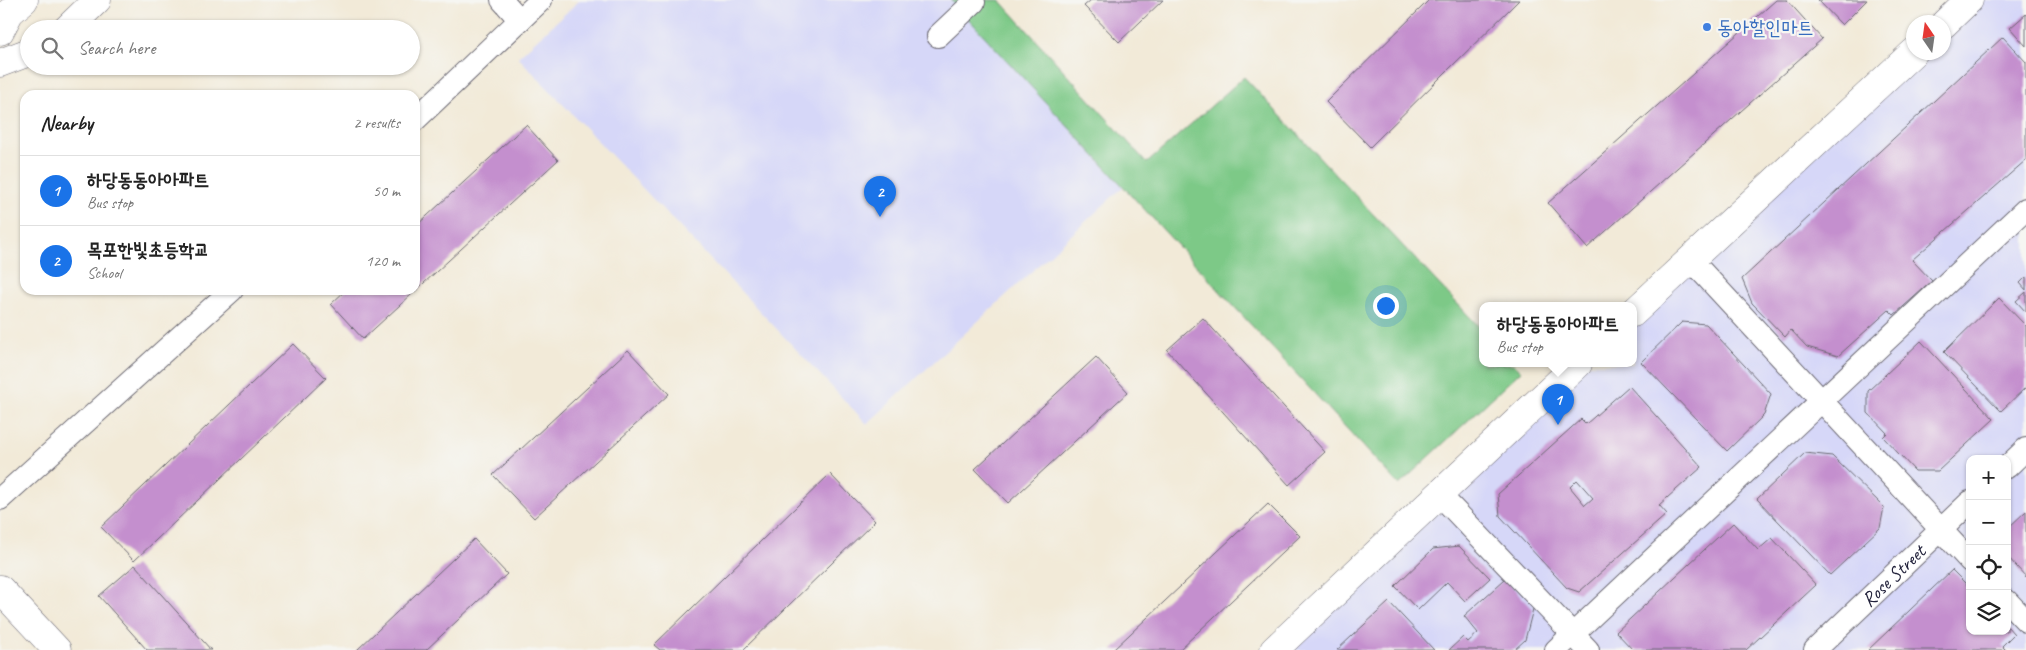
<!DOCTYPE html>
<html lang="en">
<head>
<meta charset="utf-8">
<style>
	body { margin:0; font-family:Caveat,"Poor Story",sans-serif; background:#f6f6f6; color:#222 }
	.controls { position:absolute; right:15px; bottom:15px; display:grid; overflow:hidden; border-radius:10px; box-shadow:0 1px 4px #0004 }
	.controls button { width:45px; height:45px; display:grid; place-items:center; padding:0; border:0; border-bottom:1px solid #e0e0e0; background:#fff; color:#222; font:25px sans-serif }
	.compass { position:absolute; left:1906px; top:15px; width:45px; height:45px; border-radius:50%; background:#fff; box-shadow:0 1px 4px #0004; rotate:347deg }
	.you { position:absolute; left:1385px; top:305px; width:18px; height:18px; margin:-12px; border:4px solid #fff; border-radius:50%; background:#1a73e8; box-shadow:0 0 0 8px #1a73e833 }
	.badge { display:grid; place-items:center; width:32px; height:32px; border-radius:50%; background:#1a73e8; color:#fff; font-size:16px; font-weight:700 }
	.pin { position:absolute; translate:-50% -41px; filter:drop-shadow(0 1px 2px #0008) }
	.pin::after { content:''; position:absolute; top:26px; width:18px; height:15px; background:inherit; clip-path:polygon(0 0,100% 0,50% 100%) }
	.popup { position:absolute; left:1479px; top:302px; width:158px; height:65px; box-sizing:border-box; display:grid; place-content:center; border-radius:10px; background:#fff; filter:drop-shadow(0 1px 4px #0005); font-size:16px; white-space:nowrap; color:#767676 }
	.popup b { font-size:19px; color:#222 }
	.popup::after { content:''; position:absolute; left:50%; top:100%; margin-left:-10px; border:10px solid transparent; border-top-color:#fff }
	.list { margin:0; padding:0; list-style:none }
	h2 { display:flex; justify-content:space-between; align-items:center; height:65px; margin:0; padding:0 20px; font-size:21px }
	h2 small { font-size:16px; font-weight:400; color:#767676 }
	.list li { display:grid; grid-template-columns:32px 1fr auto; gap:15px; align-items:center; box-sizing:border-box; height:70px; padding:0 20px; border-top:1px solid #e0e0e0 }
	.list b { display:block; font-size:19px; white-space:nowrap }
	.list p { margin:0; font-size:16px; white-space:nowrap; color:#767676 }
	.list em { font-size:16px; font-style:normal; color:#767676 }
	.icon { flex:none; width:28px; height:28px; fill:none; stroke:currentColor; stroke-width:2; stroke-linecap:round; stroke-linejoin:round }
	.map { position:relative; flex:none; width:2026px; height:650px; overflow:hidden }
	.search { position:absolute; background:#fff; box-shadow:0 1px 4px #0004; left:20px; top:20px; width:400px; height:55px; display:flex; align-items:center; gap:12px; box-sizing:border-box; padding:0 18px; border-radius:28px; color:#767676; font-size:19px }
	.panel { position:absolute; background:#fff; box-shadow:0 1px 4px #0004; left:20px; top:90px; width:400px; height:205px; border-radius:15px }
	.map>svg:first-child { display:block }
	.built { fill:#d6d7f8; fill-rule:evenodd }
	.green { fill:#7dc987; stroke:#507661 }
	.building { fill:#c48fce; fill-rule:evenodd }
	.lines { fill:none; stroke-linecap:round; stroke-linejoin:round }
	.street-casing { stroke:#6b6872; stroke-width:24 }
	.secondary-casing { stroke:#6b6872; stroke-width:29 }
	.street { stroke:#fff; stroke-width:22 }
	.secondary { stroke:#fff; stroke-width:28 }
	.shop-dot { fill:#3f7fe0; stroke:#f6f6f2; stroke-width:2 }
	.labels { text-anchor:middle; stroke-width:4.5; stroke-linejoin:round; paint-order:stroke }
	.shop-label { font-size:20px; fill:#366cbe; stroke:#f6f6f2; text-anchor:start }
	.street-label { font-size:20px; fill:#22223b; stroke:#f6f6f2 }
</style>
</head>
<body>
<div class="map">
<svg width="2026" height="650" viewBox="0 0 2026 650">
	<rect width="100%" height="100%" fill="#f6f6f2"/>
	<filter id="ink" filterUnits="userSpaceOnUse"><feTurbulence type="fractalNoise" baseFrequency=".02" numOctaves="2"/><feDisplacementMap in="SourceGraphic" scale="10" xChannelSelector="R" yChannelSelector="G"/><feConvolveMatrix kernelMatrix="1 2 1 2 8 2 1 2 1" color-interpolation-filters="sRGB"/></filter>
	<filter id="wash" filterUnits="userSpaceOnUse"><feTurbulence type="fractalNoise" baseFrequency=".0096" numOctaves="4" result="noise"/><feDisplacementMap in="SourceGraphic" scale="20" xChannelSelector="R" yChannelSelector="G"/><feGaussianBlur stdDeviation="1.12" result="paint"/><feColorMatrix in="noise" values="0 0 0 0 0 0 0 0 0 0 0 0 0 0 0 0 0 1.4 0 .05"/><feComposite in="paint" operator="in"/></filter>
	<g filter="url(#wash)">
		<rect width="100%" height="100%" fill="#f2ead8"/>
		<g class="built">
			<path d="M580 0H951L1123 187 867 424 518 57Z"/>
			<path d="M1969 0H2026V650H1274L1578 364H1633V313L1914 52H1944V24ZM1970 459H2007V631H1970Z"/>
		</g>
		<path class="green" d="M951 0H1000L1147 163 1244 77 1483 331V364H1514L1521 371 1399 485Z"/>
		<g id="blocks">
			<g class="building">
				<path d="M1091 0H1163L1119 42 1084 6Z"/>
				<path d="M1429 0H1519L1370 147 1326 102Z"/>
				<path d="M1776 0H1787L1822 39 1587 248 1548 203Z"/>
				<path d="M1818 0H1867L1842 25Z"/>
				<path d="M2026 14V46L2010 28Z"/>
				<path d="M2003 37 2026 62V160L1912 260 1932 281 1894 315 1889 310 1838 356 1807 347 1791 330 1785 337 1752 303 1742 279Z"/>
				<path d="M526 125 558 160 363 339 331 304 346 290H415V227Z"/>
				<path d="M2026 277V290L2020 283Z"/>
				<path d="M2026 292V312L2016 301Z"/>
				<path d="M1999 298 2026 326V387L2001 411 1944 352Z"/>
				<path d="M1203 318 1325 452 1289 485 1167 350Z"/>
				<path d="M1682 322 1706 324 1771 394 1764 415 1727 451 1641 362Z"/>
				<path d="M1921 341 1994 419 1938 471H1915L1883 437 1887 433 1868 413V391Z"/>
				<path d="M293 344 326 378 134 561 101 527Z"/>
				<path d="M628 350 669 394 534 518 493 475Z"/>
				<path d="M1096 357 1128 392 1008 503 975 469Z"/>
				<path d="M1629 386 1702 467 1659 505 1667 514 1579 592 1567 588 1500 516 1498 494 1581 419 1586 424ZM1577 480 1593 498 1585 505 1570 487Z"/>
				<path d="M1805 453 1832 456 1884 507 1880 528 1830 575 1757 499Z"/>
				<path d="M830 474 875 521 743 650H660L654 645Z"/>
				<path d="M1268 504 1300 536 1179 650H1113Z"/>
				<path d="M2026 511V577L2007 556V529Z"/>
				<path d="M1733 523 1758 550 1772 538 1816 585 1746 650H1633L1616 632Z"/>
				<path d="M474 539 507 574 426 650H357Z"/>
				<path d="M1459 546 1490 578 1465 601 1447 582 1418 610 1395 586 1433 549Z"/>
				<path d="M135 565 211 650H147L99 596Z"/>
				<path d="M1952 570 1970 588V631H2007V626L2014 634 2002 646 2006 650H1868Z"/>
				<path d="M1505 579 1533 609 1525 640 1514 650H1449L1463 637 1468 642 1478 633 1464 616Z"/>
				<path d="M1389 602 1434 650H1337L1352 636Z"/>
			</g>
		</g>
	</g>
	<g filter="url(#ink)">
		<use href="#blocks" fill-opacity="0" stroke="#6b6872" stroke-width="1"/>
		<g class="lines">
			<defs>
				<g id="street">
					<path d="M502 0 520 20"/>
					<path d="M938 36 974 2 972 0"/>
					<path d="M415 120 541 0"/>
					<path d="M1691 260 1970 561"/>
					<path d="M2007 467 2026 449"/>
					<path d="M1439 494 1588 650"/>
					<path d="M0 499 232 290"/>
					<path d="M2007 601 2026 621"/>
					<path d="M1556 650 2026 209"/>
					<path id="s1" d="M1815 650 1970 502"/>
				</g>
				<g id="secondary">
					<path d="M1944 24 1969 0"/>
					<path d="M67 29 97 0"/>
					<path d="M0 31 10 12 24 0"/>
					<path d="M0 63 29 52"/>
					<path d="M1633 313 1914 52"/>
					<path d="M0 589 57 650"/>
					<path d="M1274 650 1578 364"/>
				</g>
			</defs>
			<use href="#street" class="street-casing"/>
			<use href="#secondary" class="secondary-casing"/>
			<use href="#street" class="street"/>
			<use href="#secondary" class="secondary"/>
		</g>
	</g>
	<circle class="shop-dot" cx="1707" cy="27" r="5"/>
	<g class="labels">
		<g class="shop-label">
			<text x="1717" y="34">동아할인마트</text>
		</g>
		<g class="street-label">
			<text dy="7" stroke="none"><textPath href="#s1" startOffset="108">Rose Street</textPath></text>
		</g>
	</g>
</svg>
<div class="controls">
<button>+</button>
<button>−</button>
<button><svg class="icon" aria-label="locate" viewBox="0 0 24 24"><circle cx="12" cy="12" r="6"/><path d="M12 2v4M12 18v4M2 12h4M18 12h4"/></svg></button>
<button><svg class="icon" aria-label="layers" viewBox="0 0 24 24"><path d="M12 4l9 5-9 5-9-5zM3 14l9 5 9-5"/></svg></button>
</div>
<svg class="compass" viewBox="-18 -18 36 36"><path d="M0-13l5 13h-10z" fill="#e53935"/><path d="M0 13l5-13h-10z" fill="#767676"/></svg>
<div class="you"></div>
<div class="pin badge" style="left:1558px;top:425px">1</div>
<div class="popup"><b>하당동동아아파트</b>Bus stop</div>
<div class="pin badge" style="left:880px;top:217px">2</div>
<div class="search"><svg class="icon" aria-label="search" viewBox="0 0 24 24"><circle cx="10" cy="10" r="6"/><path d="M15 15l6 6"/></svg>Search here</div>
<section class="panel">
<h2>Nearby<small>2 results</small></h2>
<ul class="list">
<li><span class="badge">1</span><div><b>하당동동아아파트</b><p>Bus stop</p></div><em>50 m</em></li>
<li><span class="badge">2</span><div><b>목포한빛초등학교</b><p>School</p></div><em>120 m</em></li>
</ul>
</section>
</div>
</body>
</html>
